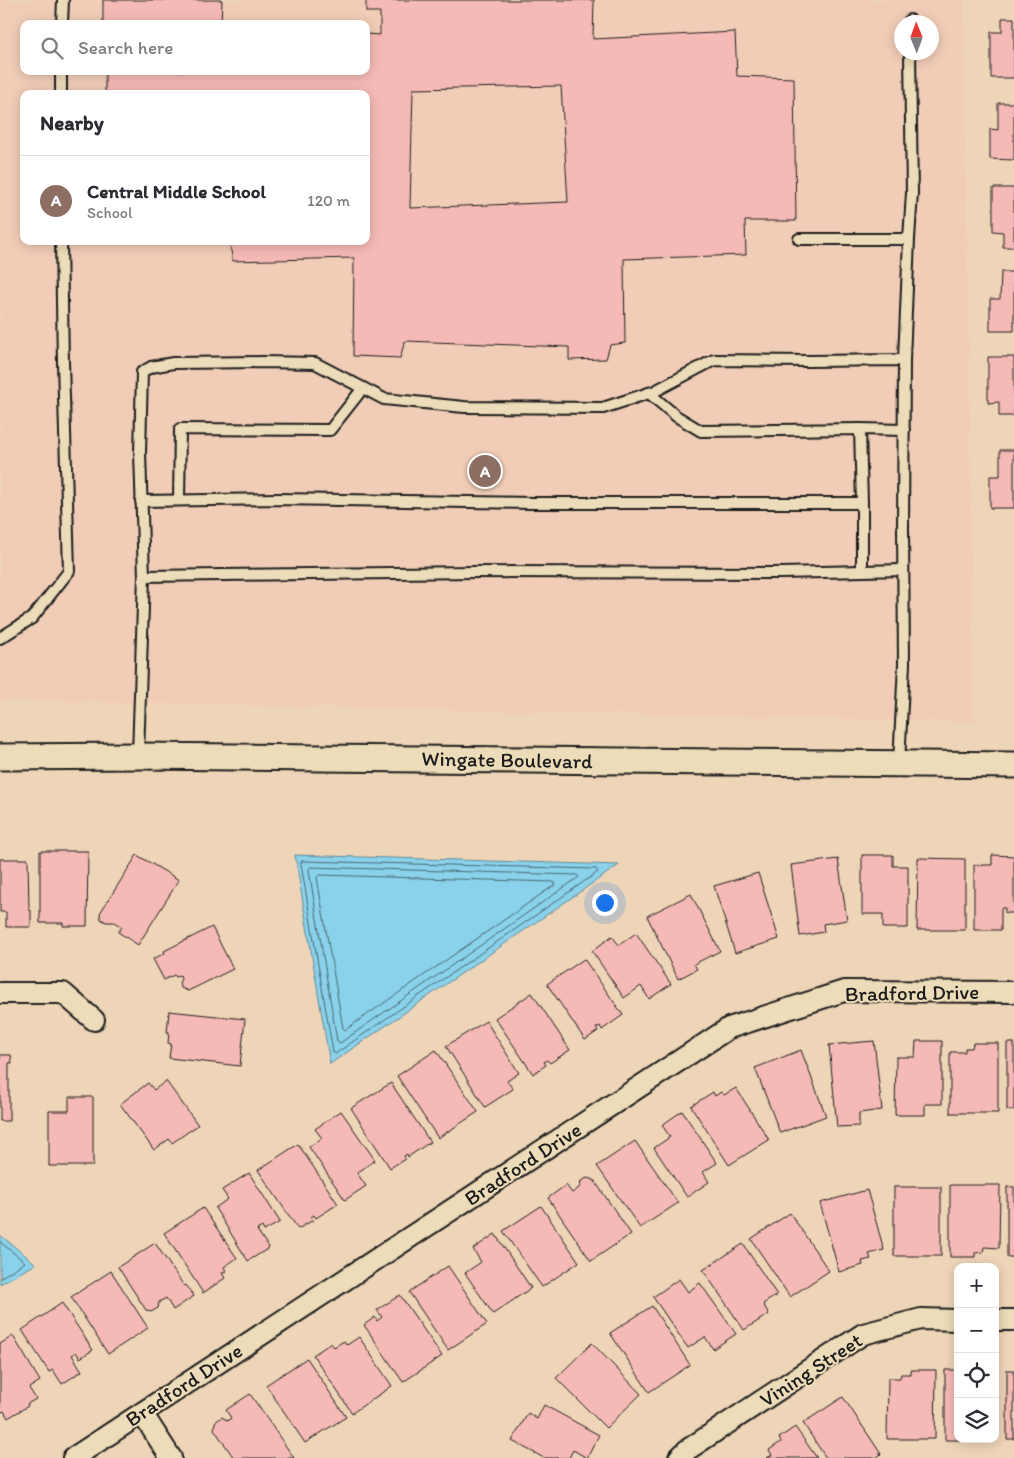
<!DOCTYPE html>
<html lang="en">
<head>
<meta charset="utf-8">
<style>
	body { margin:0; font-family:Itim,sans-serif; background:#f2f2f3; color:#2b2b33 }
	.controls { position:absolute; right:15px; bottom:15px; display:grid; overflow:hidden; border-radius:10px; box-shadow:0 2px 12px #0003 }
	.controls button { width:45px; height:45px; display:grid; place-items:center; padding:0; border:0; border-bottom:1px solid #e1e1e2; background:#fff; color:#2b2b33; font:25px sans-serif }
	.compass { position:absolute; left:894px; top:15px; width:45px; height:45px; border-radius:50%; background:#fff; box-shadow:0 2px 12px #0003; rotate:359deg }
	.you { position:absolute; left:604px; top:902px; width:18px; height:18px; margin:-12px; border:4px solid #fff; border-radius:50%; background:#1a73e8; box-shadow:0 0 0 8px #1a73e833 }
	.badge { display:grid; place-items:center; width:32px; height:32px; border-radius:50%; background:#c8321e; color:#fff; font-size:16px; font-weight:700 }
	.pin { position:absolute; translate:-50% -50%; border:2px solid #fff; box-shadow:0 1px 5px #0006 }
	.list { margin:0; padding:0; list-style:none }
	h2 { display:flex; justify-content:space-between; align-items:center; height:65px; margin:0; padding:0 20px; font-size:21px }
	h2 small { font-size:16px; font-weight:400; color:#7c7c81 }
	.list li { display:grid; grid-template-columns:32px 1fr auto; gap:15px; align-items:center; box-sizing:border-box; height:90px; padding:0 20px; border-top:1px solid #e1e1e2 }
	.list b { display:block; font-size:19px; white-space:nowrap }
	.list p { margin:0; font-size:16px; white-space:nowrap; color:#7c7c81 }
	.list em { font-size:16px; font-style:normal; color:#7c7c81 }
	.icon { flex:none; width:28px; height:28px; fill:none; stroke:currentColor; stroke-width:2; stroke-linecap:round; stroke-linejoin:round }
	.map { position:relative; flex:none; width:1014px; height:1458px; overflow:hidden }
	.search { position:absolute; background:#fff; box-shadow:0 2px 12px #0003; left:20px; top:20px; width:350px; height:55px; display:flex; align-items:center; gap:12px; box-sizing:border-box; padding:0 18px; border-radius:10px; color:#7c7c81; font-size:19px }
	.panel { position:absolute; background:#fff; box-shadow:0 2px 12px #0003; left:20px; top:90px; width:350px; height:155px; border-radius:10px }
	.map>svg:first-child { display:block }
	.built { fill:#f1cdb7; fill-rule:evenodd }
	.water { fill:#8ad2eb; stroke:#5e8998 }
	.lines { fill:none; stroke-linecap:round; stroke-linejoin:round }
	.shore { stroke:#48656f; stroke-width:1 }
	.building { fill:#f6bab6; stroke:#1c1c1c; fill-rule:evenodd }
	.service-casing { stroke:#1c1c1c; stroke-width:14 }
	.minor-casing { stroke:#1c1c1c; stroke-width:24 }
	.tertiary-casing { stroke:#1c1c1c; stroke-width:29 }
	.service { stroke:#eddcb9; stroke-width:10 }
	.minor { stroke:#eddcb9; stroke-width:20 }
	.tertiary { stroke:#eddcb9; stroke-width:25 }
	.labels { text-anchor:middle; stroke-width:4; stroke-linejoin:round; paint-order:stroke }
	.street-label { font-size:21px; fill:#1c1c1c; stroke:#eddcb9 }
</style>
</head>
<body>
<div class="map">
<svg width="1014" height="1458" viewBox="0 0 1014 1458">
	<rect width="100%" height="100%" fill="#efd5b8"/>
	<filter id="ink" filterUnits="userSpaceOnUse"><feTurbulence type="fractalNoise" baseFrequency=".02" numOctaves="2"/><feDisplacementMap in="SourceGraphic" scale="10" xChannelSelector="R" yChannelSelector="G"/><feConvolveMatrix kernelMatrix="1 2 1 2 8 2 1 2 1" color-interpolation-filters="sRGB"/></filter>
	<g filter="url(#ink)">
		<path class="built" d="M0 0H964L974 722 0 700ZM902 22H932V52H902ZM24 24H366V71H24ZM24 94H366V241H24Z"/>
		<g class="water">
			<path d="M295 855 619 865 330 1064Z"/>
			<path d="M0 1235 36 1264 0 1284Z"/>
		</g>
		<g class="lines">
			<g class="shore">
				<path d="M302 861 596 869 598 872 335 1054 333 1052 301 864Z"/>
				<path d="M311 867 577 875 579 877 340 1043 337 1041 309 870Z"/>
				<path d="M320 875 554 882 556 884 345 1030 343 1028 317 878Z"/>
				<path d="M0 1242 25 1262 0 1278"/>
			</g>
		</g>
		<g class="building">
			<path d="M103 0H222L221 24H103Z"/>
			<path d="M366 0H594L593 39 735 32 737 76 794 78 796 221H745L746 255 624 259 625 343 610 345 606 359 569 360V347L405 341 400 358 353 356 354 258 233 261 229 241H366V94H105V71H366V34L380 35V12H366ZM561 86 568 202 410 208 413 89Z"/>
			<path d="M1002 18H1014V78H991V32H1002Z"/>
			<path d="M998 103H1014V160L990 159V129L998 130Z"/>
			<path d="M993 188H1014V247H1003V232L993 231Z"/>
			<path d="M1001 272H1014V331H990V299H1000Z"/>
			<path d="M988 357H1014V416H999V402L988 403Z"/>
			<path d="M1000 450H1014V508H990V476H1000Z"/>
			<path d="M40 851H88L87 926H63V923H40Z"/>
			<path d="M137 855 179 880 138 945 118 932 122 927 114 922H106L101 919 100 913Z"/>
			<path d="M862 855H893V866H908V928H883V914H862Z"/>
			<path d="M992 855 1014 856V913H1005V908H1001V930H974V865H992Z"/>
			<path d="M918 858 965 859V930H917Z"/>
			<path d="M0 859H28L29 910H31V927H6V912H0Z"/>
			<path d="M838 859 847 920 823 924 824 932 800 936 791 865Z"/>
			<path d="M758 873 779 939 735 953 714 886Z"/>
			<path d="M691 894 720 951 694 964 697 969 678 979 647 916Z"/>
			<path d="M212 927 233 969 188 991 181 988 179 983 181 979 180 975 176 977 174 975 164 980 153 959 165 953 164 951Z"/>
			<path d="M636 933 671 984 649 999 641 986 624 998 592 951 612 936 619 945Z"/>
			<path d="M584 959 623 1015 602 1030 600 1026 596 1028 598 1031 585 1040 547 984Z"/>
			<path d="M532 993 570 1050 550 1063 547 1060 544 1062 546 1065 533 1074 495 1018Z"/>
			<path d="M169 1011 245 1019 240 1066 169 1058 171 1044 168 1043 169 1032H167Z"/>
			<path d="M486 1021 519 1073 507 1081 513 1089 485 1107 446 1046Z"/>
			<path d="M874 1041 882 1110 859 1113V1126L837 1127 829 1045Z"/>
			<path d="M916 1041H942V1104H925V1115H895L896 1057H915Z"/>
			<path d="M973 1043H998V1113H950V1052H965V1048H972Z"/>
			<rect x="1007" y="1043" width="7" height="67"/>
			<path d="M436 1050 478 1112 438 1138 397 1076Z"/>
			<path d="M801 1050 826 1116 780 1133 755 1068Z"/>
			<path d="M0 1055H11L12 1063H9V1121H0Z"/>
			<path d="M166 1081 198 1125 172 1143 169 1139 154 1150 120 1104 148 1083 154 1090Z"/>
			<path d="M391 1083 430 1142 408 1157 407 1154 404 1156 405 1159 390 1168 351 1108Z"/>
			<path d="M736 1088 769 1140 729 1165 691 1106 713 1092 715 1096 721 1092 724 1095Z"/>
			<path d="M69 1097H93V1166H49V1111H69Z"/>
			<path d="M341 1111 375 1160 357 1173 366 1186 345 1200 309 1147 322 1138 315 1129Z"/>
			<path d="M682 1111 717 1163 703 1172 709 1182 687 1197 654 1148 670 1137 662 1125Z"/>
			<path d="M635 1141 678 1203 640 1228 597 1166Z"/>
			<path d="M298 1144 338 1204 316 1218 314 1215 311 1217 313 1220 298 1229 258 1170Z"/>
			<path d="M249 1173 280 1222 264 1231 262 1227 257 1230 269 1248 248 1261 215 1208 228 1199 222 1190Z"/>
			<path d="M587 1178 594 1180 631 1234 591 1261 548 1198 566 1185 572 1193 580 1187 581 1181Z"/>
			<path d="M950 1185H1000L999 1248 984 1247 983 1252 975 1253V1257H950Z"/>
			<rect x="894" y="1187" width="47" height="69"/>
			<rect x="1007" y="1187" width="7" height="70"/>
			<path d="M867 1190 884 1250 869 1254 871 1259 862 1261 863 1265 839 1272 820 1203Z"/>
			<path d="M541 1206 579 1262 542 1287 503 1231Z"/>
			<path d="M203 1208 237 1258 224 1267 226 1271 222 1273 225 1278 203 1293 164 1233Z"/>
			<path d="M790 1213 829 1271 790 1297 751 1239Z"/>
			<path d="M495 1234 531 1288 493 1314 465 1273 481 1262 473 1249Z"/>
			<path d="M155 1243 184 1286 186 1285 194 1296 173 1310 166 1298 159 1302 158 1308 151 1312 146 1310 118 1267Z"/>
			<path d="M743 1244 777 1295 763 1304 769 1314 744 1330 703 1270Z"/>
			<path d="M448 1266 487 1324 448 1350 409 1292Z"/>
			<path d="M111 1271 148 1328 108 1354 71 1297Z"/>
			<path d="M679 1279 688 1292 700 1283 736 1334 713 1349 705 1337 688 1348 653 1297Z"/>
			<path d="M400 1295 442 1356 403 1382 364 1325 375 1317 377 1321 382 1317 377 1310Z"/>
			<path d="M62 1303 93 1350 80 1358 76 1352 72 1355 82 1371 62 1384 53 1370 49 1372 22 1330Z"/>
			<path d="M652 1306 690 1365 649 1392 610 1333Z"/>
			<path d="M13 1336 40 1381 29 1388 36 1399 27 1404 28 1406 8 1418 4 1411 2 1412 0 1410V1344Z"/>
			<path d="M359 1337 392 1386 352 1413 313 1355 331 1343 334 1347 344 1341 347 1345Z"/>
			<path d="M592 1343 641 1394 606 1428 556 1378Z"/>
			<path d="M307 1358 346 1417 305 1443 266 1385Z"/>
			<path d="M911 1370H936L935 1439H887L888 1378H900L901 1374H911Z"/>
			<path d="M945 1370H958V1439L992 1440H945Z"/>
			<rect x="1007" y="1370" width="7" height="69"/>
			<path d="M250 1394 294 1458H234L214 1429 215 1422 222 1417 228 1421 231 1418 226 1410Z"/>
			<path d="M843 1397 881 1454 876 1458H826L803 1423Z"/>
			<path d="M544 1405 599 1435 587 1458 573 1450 569 1458H544L512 1441 528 1413 537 1419Z"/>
			<path d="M795 1427 817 1458H767L772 1455 769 1450 781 1442 779 1438Z"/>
		</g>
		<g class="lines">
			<defs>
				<g id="service">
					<path d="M910 20V22"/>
					<path d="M62 24 63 0"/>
					<path d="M61 94V71"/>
					<path d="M799 239H909L904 360"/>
					<path d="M909 239 912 193 910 52"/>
					<path d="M649 393 676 416 701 431 860 429 904 430"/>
					<path d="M179 500 180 429 330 430 363 388"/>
					<path d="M141 501 277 499 533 503H862L860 429"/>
					<path d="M862 503V571"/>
					<path d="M144 576 475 572 782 573 903 570"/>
					<path d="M0 638 32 618 69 571 63 362 61 241"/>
					<path d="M138 755 144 576 140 453 142 372 151 367 173 363 263 362 315 363 384 399 464 407 603 408 655 391 714 360 808 361 904 360 903 529 904 664 899 763"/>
				</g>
				<g id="minor">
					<path d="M0 993H63L94 1020"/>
					<path d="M995 1320H1014"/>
					<path d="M142 1413 171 1458"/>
					<path d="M73 1458 729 1028 844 991 1014 992"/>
					<path d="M679 1458 687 1450 863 1334 921 1319 958 1320"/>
				</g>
				<path id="tertiary" d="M0 757 138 756 1014 765"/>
			</defs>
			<use href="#service" class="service-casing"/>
			<use href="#minor" class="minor-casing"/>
			<use href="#tertiary" class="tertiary-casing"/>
			<use href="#service" class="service"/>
			<use href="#minor" class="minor"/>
			<use href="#tertiary" class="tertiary"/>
		</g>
	</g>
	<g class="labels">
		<g class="street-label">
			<text transform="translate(507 760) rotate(1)" y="7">Wingate Boulevard</text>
			<text transform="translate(912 993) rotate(-1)" y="7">Bradford Drive</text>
			<text transform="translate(523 1164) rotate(-33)" y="7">Bradford Drive</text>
			<text transform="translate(811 1370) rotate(-33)" y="7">Vining Street</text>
			<text transform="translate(184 1385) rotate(-33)" y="7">Bradford Drive</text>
		</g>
	</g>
</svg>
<div class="controls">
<button>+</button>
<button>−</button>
<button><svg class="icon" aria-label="locate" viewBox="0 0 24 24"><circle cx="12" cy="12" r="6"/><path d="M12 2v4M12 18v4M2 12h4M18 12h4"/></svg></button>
<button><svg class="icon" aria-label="layers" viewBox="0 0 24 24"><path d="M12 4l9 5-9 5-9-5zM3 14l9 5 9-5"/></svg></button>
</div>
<svg class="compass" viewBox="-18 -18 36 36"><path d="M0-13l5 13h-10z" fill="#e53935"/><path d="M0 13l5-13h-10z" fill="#7c7c81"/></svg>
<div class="you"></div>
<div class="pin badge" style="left:485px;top:471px;background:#8d6e63">A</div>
<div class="search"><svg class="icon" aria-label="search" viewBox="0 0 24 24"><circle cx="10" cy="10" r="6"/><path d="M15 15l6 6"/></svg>Search here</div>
<section class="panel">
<h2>Nearby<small></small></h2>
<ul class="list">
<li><span class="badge" style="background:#8d6e63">A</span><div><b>Central Middle School</b><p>School</p></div><em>120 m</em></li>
</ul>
</section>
</div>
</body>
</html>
